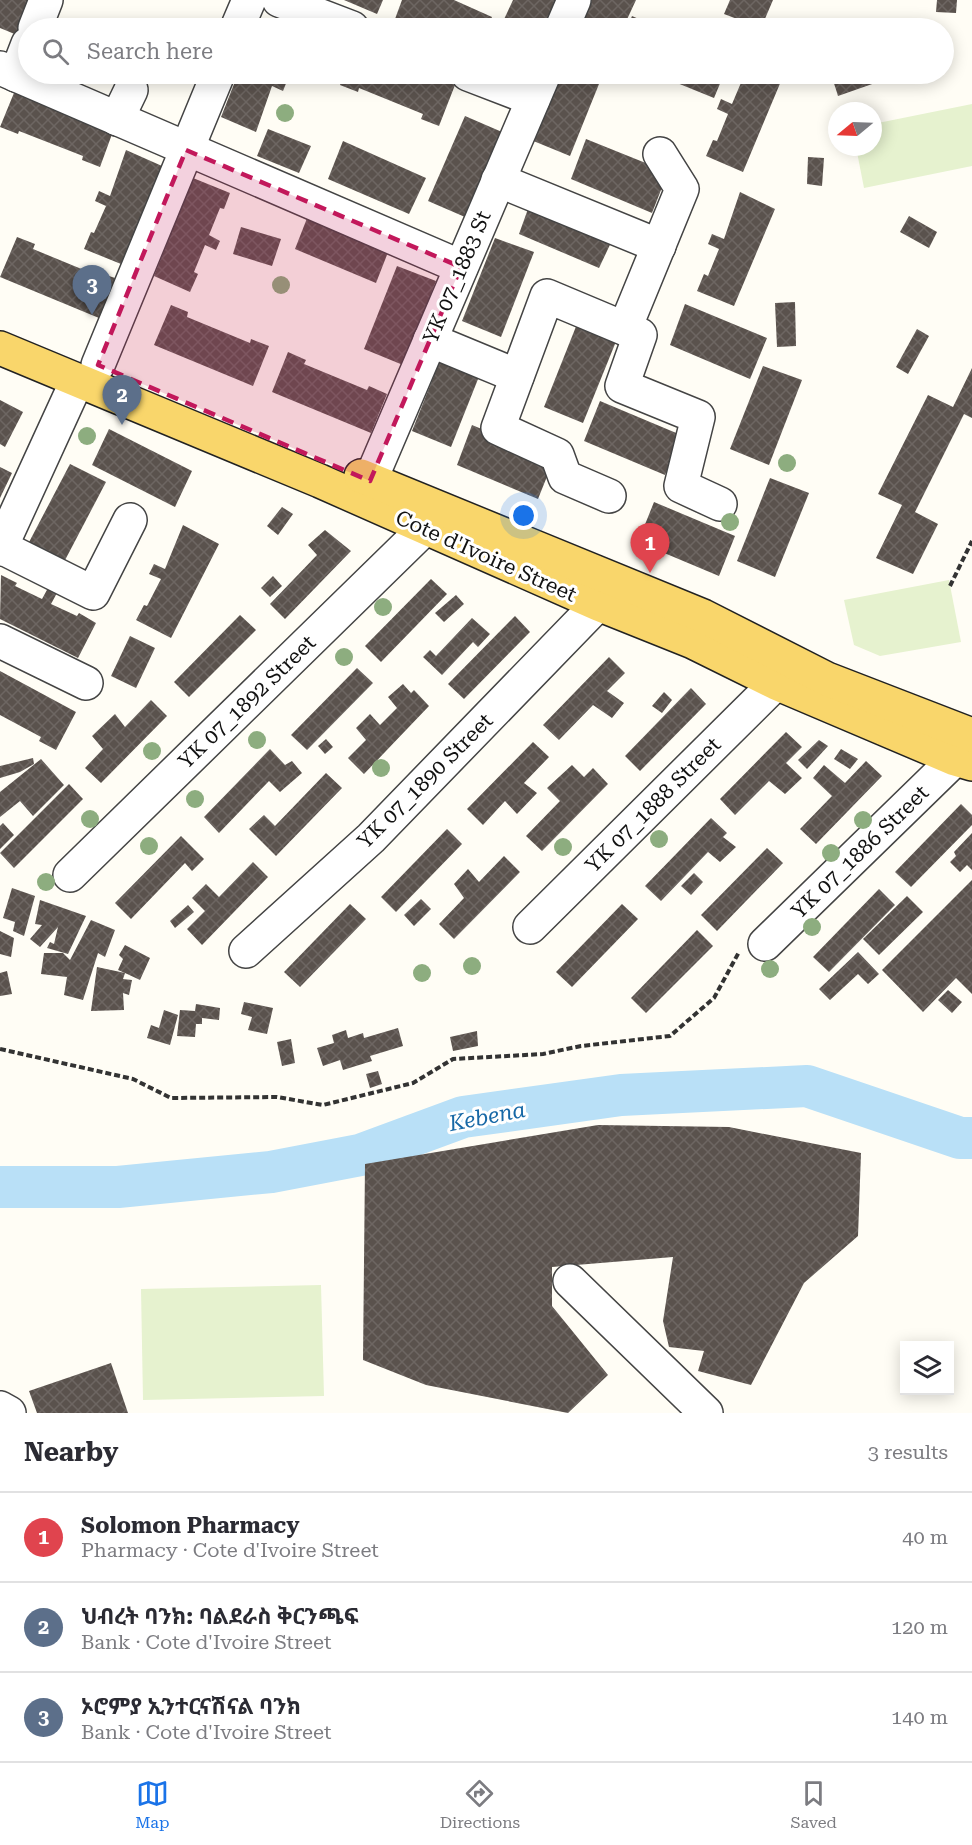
<!DOCTYPE html>
<html lang="en">
<head>
<meta charset="utf-8">
<style>
	body { margin:0; font-family:"Roboto Serif","Noto Sans Ethiopic",serif; background:#f7f7f7; color:#2b2b33 }
	.controls { position:absolute; right:18px; bottom:18px; display:grid; overflow:hidden; border-radius:0px; box-shadow:0 3px 15px #0003 }
	.controls button { width:54px; height:54px; display:grid; place-items:center; padding:0; border:0; border-bottom:2px solid #e1e1e2; background:#fff; color:#2b2b33; font:30px sans-serif }
	.compass { position:absolute; left:828px; top:102px; width:54px; height:54px; border-radius:50%; background:#fff; box-shadow:0 3px 15px #0003; rotate:251deg }
	.you { position:absolute; left:524px; top:516px; width:21px; height:21px; margin:-15px; border:4px solid #fff; border-radius:50%; background:#1a73e8; box-shadow:0 0 0 9px #1a73e833 }
	.badge { display:grid; place-items:center; width:39px; height:39px; border-radius:50%; background:#1a73e8; color:#fff; font-size:20px; font-weight:700 }
	.pin { position:absolute; translate:-50% -50px; filter:drop-shadow(0 2px 3px #0008) }
	.pin::after { content:''; position:absolute; top:32px; width:21px; height:18px; background:inherit; clip-path:polygon(0 0,100% 0,50% 100%) }
	.list { margin:0; padding:0; list-style:none }
	h2 { display:flex; justify-content:space-between; align-items:center; height:78px; margin:0; padding:0 24px; font-size:26px }
	h2 small { font-size:20px; font-weight:400; color:#7c7c81 }
	.list li { display:grid; grid-template-columns:39px 1fr auto; gap:18px; align-items:center; box-sizing:border-box; height:90px; padding:0 24px; border-top:2px solid #e1e1e2 }
	.list b { display:block; font-size:22px; white-space:nowrap }
	.list p { margin:0; font-size:20px; white-space:nowrap; color:#7c7c81 }
	.list em { font-size:20px; font-style:normal; color:#7c7c81 }
	.icon { flex:none; width:33px; height:33px; fill:none; stroke:currentColor; stroke-width:2; stroke-linecap:round; stroke-linejoin:round }
	.map { position:relative; flex:none; width:972px; height:1413px; overflow:hidden }
	.search { position:absolute; background:#fff; box-shadow:0 3px 15px #0003; left:18px; right:18px; top:18px; height:66px; display:flex; align-items:center; gap:15px; box-sizing:border-box; padding:0 21px; border-radius:33px; color:#7c7c81; font-size:22px }
	.sheet { height:348px; background:#fff }
	nav { display:flex; justify-content:space-around; align-items:center; box-sizing:border-box; height:84px; border-top:2px solid #e1e1e2; background:#fff; font-size:16px; color:#7c7c81 }
	nav a { display:grid; justify-items:center; gap:3px }
	nav .on { color:#1a73e8 }
	.map>svg:first-child { display:block }
	.pitch { fill:#e6f2cf }
	.lines { fill:none; stroke-linecap:round; stroke-linejoin:round }
	.river { stroke:#b9e0f7; stroke-width:42 }
	.building { fill:url(#building-cross-hatch) }
	.minor-casing { stroke:#444; stroke-width:36 }
	.major-casing { stroke:#222; stroke-width:36 }
	.path { stroke:#333; stroke-width:4; stroke-dasharray:6 3; stroke-linecap:butt }
	.minor { stroke:#fff; stroke-width:33 }
	.major { stroke:#f9d66b; stroke-width:33 }
	.tree { fill:#8dad7f }
	.marked { fill:#c2185b; fill-opacity:0.2; stroke:#c2185b; stroke-width:4.5; stroke-dasharray:12 8; stroke-linejoin:round }
	.labels { text-anchor:middle; stroke-width:6; stroke-linejoin:round; paint-order:stroke }
	.street-label { font-size:21px; fill:#111; stroke:#fff }
	.water-label { font-size:22px; font-style:italic; fill:#1768a6; stroke:#fff }
</style>
</head>
<body>
<div class="map">
<svg width="972" height="1413" viewBox="0 0 972 1413">
	<defs>
		<pattern id="building-cross-hatch" width="8" height="8" patternUnits="userSpaceOnUse" patternTransform="scale(1.5)"><rect width="8" height="8" fill="#5a524d"/><path d="M0 0l8 8M0 8l8-8" fill="none" stroke="#6d6662"/></pattern>
	</defs>
	<rect width="100%" height="100%" fill="#fffdf5"/>
	<g class="pitch">
		<path d="M972 104V166L864 188 856 147H873V124Z"/>
		<path d="M949 580 961 642 880 656 854 645 844 600Z"/>
		<path d="M321 1285 324 1396 143 1400 141 1289Z"/>
	</g>
	<g class="lines">
		<path class="river" d="M0 1187H118L271 1172 360 1155 463 1117 621 1095 807 1086 960 1138H972"/>
	</g>
	<g class="building">
		<path d="M0 0H33L17 35 0 28Z"/>
		<path d="M344 0H383L377 14Z"/>
		<path d="M402 0H454L492 17 487 28H418L395 19Z"/>
		<path d="M513 0H556L544 28H500Z"/>
		<path d="M592 0H636L623 28H587L581 26Z"/>
		<path d="M730 0H773L761 28 724 14Z"/>
		<path d="M937 0H957L956 13 936 12Z"/>
		<path d="M632 16 650 24 648 28H627Z"/>
		<path d="M260 18 285 28H256Z"/>
		<path d="M238 74H277L276 76 287 81 283 91 272 86 256 132 221 117Z"/>
		<path d="M344 74H426L455 85 439 126 421 119 423 114 359 88 358 92 340 85Z"/>
		<path d="M558 74H603L570 156 531 140Z"/>
		<path d="M655 74H724L714 98Z"/>
		<path d="M741 74H784L743 172 706 156 713 140 717 141 728 114 717 109 721 99 732 104 743 78 740 76Z"/>
		<path d="M842 74H872L875 83 838 96 832 77Z"/>
		<path d="M16 88 115 126 100 167 82 160 83 156 19 131 18 134 0 127Z"/>
		<path d="M465 116 502 132 465 217 428 201Z"/>
		<path d="M268 129 311 146 299 173 257 156Z"/>
		<path d="M586 139 668 172 652 213 571 179Z"/>
		<path d="M343 141 426 178 409 214 328 179Z"/>
		<path d="M126 150 162 166 121 264 84 249 91 232 94 233 106 206 95 201 99 191 110 196Z"/>
		<path d="M808 157 824 158 822 186 807 184Z"/>
		<path d="M193 178 230 193 224 209 220 208 209 235 220 241 216 250 205 245 194 272 198 274 190 292 154 276Z"/>
		<path d="M740 192 775 209 734 306 697 291 704 274 708 276 719 249 708 244 712 234 724 239Z"/>
		<path d="M533 195 616 232 599 268 519 234Z"/>
		<path d="M311 208 392 242 376 283 295 249Z"/>
		<path d="M909 216 937 232 929 248 900 232Z"/>
		<path d="M241 227 281 239 272 266 233 254Z"/>
		<path d="M17 237 35 244 33 249 96 275 97 272 115 278 99 318 0 277Z"/>
		<path d="M495 238 534 252 501 337 462 321Z"/>
		<path d="M397 266 436 281 403 365 364 349Z"/>
		<path d="M795 302 796 346 777 347 775 303Z"/>
		<path d="M685 304 767 338 750 379 670 345Z"/>
		<path d="M171 305 188 312 187 317 250 343 251 339 269 346 253 386 154 345Z"/>
		<path d="M577 324 617 339 583 423 544 407Z"/>
		<path d="M917 329 929 336 908 374 896 367Z"/>
		<path d="M445 348 484 364 451 447 412 431Z"/>
		<path d="M288 352 306 360 304 364 367 390 369 386 387 394 371 433 272 392Z"/>
		<path d="M763 366 802 380 769 465 730 449Z"/>
		<path d="M972 368V418L964 414 915 512 938 524 913 574 876 558 902 505 878 494 928 395 953 407Z"/>
		<path d="M0 400 23 412 5 447 0 444Z"/>
		<path d="M600 401 681 435 665 475 584 441Z"/>
		<path d="M472 425 554 459 538 499 457 465Z"/>
		<path d="M109 429 192 471 175 507 92 465Z"/>
		<path d="M70 464 106 482 63 564 27 546Z"/>
		<path d="M0 467 12 473 0 498Z"/>
		<path d="M770 478 809 493 775 577 737 561Z"/>
		<path d="M654 502 735 536 719 576 638 542Z"/>
		<path d="M282 507 293 514 278 535 267 526Z"/>
		<path d="M183 525 219 544 171 638 136 620 144 605 147 606 161 579 149 574 154 564 165 569Z"/>
		<path d="M325 530 351 551 285 619 270 604 317 555 308 545Z"/>
		<path d="M1 575 17 583 15 586 42 599 48 588 57 593 51 604 77 616 79 613 96 623 78 658 0 619Z"/>
		<path d="M273 576 282 586 270 597 261 588Z"/>
		<path d="M431 579 447 594 381 662 365 646Z"/>
		<path d="M456 595 464 604 444 622 435 613Z"/>
		<path d="M240 615 256 630 189 697 174 682Z"/>
		<path d="M515 616 530 632 464 699 448 684Z"/>
		<path d="M472 618 490 634 478 647 473 642 442 675 423 657 430 650 436 656Z"/>
		<path d="M130 636 155 648 136 688 111 676Z"/>
		<path d="M609 657 625 673 607 691 624 703 612 718 593 705 559 740 543 725Z"/>
		<path d="M357 668 373 683 307 750 291 735Z"/>
		<path d="M0 671 76 712 56 750 39 741 41 737 0 715Z"/>
		<path d="M403 684 411 693 414 690 429 706 364 774 348 758 366 740 356 728 370 714 380 725 397 708 388 697Z"/>
		<path d="M691 688 706 704 640 771 625 756Z"/>
		<path d="M664 692 672 700 662 713 652 706Z"/>
		<path d="M151 700 167 716 101 783 85 768 103 749 92 736 115 714 125 727Z"/>
		<path d="M786 732 802 747 786 763 802 778 785 794 769 781 735 815 720 799Z"/>
		<path d="M326 739 333 747 325 754 318 746Z"/>
		<path d="M819 740 828 746 807 769 798 760Z"/>
		<path d="M533 742 549 757 524 783 537 793 517 814 505 801 483 825 467 809Z"/>
		<path d="M270 749 285 765 292 761 302 773 280 792 269 781 219 833 204 817Z"/>
		<path d="M841 749 858 759 850 769 834 759Z"/>
		<path d="M33 758 34 764 20 772 0 778V766Z"/>
		<path d="M41 759 64 785 33 816 20 801 0 817V792Z"/>
		<path d="M866 761 882 776 816 844 800 829 832 796 813 778 824 765 845 783Z"/>
		<path d="M572 765 584 777 593 768 608 784 542 851 526 836 560 801 547 788Z"/>
		<path d="M326 773 342 788 276 856 249 829 264 815 275 826Z"/>
		<path d="M69 784 83 799 14 868 0 853Z"/>
		<path d="M961 804 972 815V825L911 887 895 872Z"/>
		<path d="M711 818 727 833 723 837 736 847 720 862 708 852 661 901 645 886Z"/>
		<path d="M3 823 14 835 0 849V826Z"/>
		<path d="M447 829 462 844 396 912 381 897Z"/>
		<path d="M972 833V870L967 865 960 872 950 862 956 856 954 852Z"/>
		<path d="M181 836 204 859 192 871 185 863 131 919 115 903Z"/>
		<path d="M767 848 783 863 717 931 701 915Z"/>
		<path d="M504 856 520 872 454 939 439 924 464 898 454 884 468 869 479 882Z"/>
		<path d="M253 862 268 877 202 945 187 929 205 911 192 898 206 884 219 897Z"/>
		<path d="M694 873 703 882 691 895 681 886Z"/>
		<path d="M972 880V994L956 978 923 1012 882 970Z"/>
		<path d="M12 888 35 896 24 936 13 931 15 922 3 918Z"/>
		<path d="M879 889 895 905 829 972 813 957Z"/>
		<path d="M907 896 923 912 879 955 863 939Z"/>
		<path d="M421 899 431 909 414 926 404 915Z"/>
		<path d="M40 900 86 916 68 954 47 948 50 942 54 944 58 927 40 947 30 939 42 925 35 924Z"/>
		<path d="M350 904 366 919 300 987 284 972Z"/>
		<path d="M622 904 638 919 572 987 556 972Z"/>
		<path d="M188 905 194 912 175 928 170 921Z"/>
		<path d="M91 920 115 930 105 957 98 953 83 1000 64 995 67 977 41 974 44 953H63L70 960Z"/>
		<path d="M697 930 713 946 646 1013 631 998Z"/>
		<path d="M0 931 14 938 11 957 0 954Z"/>
		<path d="M125 945 150 958 140 980 125 973 123 979 132 980 129 995 123 993 124 1010 91 1011 97 967 125 973 118 970 123 959 119 955Z"/>
		<path d="M858 952 879 974 868 984 858 974 830 1000 819 989Z"/>
		<path d="M7 971 12 994 0 996V973Z"/>
		<path d="M948 990 962 1002 952 1013 938 1000Z"/>
		<path d="M244 1002 273 1008 267 1034 248 1030 252 1017 241 1014Z"/>
		<path d="M196 1004 220 1008 219 1020 202 1018V1024H196L195 1037 177 1036 180 1010 195 1011Z"/>
		<path d="M164 1010 178 1015 170 1045 147 1038 151 1025 159 1028Z"/>
		<path d="M398 1028 403 1046 370 1056 372 1061 343 1070 340 1060 323 1066 317 1048 334 1043 332 1035 346 1030 348 1038 363 1033 364 1038Z"/>
		<path d="M477 1031 478 1046 453 1051 450 1037Z"/>
		<path d="M291 1039 295 1063 282 1066 277 1042Z"/>
		<path d="M378 1071 382 1084 370 1088 366 1074Z"/>
		<path d="M598 1125 729 1127 861 1153 858 1236 804 1283 751 1385 698 1371 704 1351 669 1347 663 1321 673 1257 552 1267V1306L608 1375 568 1413 426 1385 363 1360 365 1164Z"/>
		<path d="M111 1363 128 1413H37L29 1391Z"/>
	</g>
	<g class="lines">
		<defs>
			<g id="minor">
				<path d="M279 0 352 28"/>
				<path d="M35 28 46 0"/>
				<path d="M237 28 249 0"/>
				<path d="M562 28 574 0"/>
				<path d="M0 68 461 267"/>
				<path d="M468 74 533 99"/>
				<path d="M16 75 28 44"/>
				<path d="M117 119 131 90"/>
				<path d="M498 180 659 246"/>
				<path d="M625 328 682 189 660 154"/>
				<path d="M430 340 517 376"/>
				<path d="M98 365 218 74"/>
				<path d="M370 481 544 74"/>
				<path d="M609 496 565 477 557 455 498 428 547 296 640 335 622 386 698 417 681 486 720 504"/>
				<path d="M1 547 93 593 130 520"/>
				<path d="M0 549 77 381"/>
				<path d="M0 641 86 683"/>
				<path d="M70 875 424 529"/>
				<path d="M530 927 776 683"/>
				<path d="M765 944 955 759"/>
				<path d="M246 951 371 838 598 604"/>
				<path d="M570 1281 706 1413"/>
				<path d="M0 1408 9 1413"/>
			</g>
			<g id="major">
				<path d="M0 348 320 481 598 604 693 642 776 683 955 759 972 764"/>
				<path d="M361 476 703 616 827 679 972 735"/>
			</g>
		</defs>
		<use href="#minor" class="minor-casing"/>
		<use href="#major" class="major-casing"/>
		<g class="path">
			<path d="M950 586 972 541"/>
			<path d="M0 1049 133 1079 171 1098 277 1097 323 1105 413 1083 453 1059 543 1054 581 1046 670 1036 714 998 739 952"/>
		</g>
		<use href="#minor" class="minor"/>
		<use href="#major" class="major"/>
	</g>
	<g class="tree">
		<circle cx="285" cy="113" r="9"/>
		<circle cx="281" cy="285" r="9"/>
		<circle cx="87" cy="436" r="9"/>
		<circle cx="787" cy="463" r="9"/>
		<circle cx="730" cy="522" r="9"/>
		<circle cx="383" cy="607" r="9"/>
		<circle cx="344" cy="657" r="9"/>
		<circle cx="257" cy="740" r="9"/>
		<circle cx="152" cy="751" r="9"/>
		<circle cx="381" cy="768" r="9"/>
		<circle cx="195" cy="799" r="9"/>
		<circle cx="90" cy="819" r="9"/>
		<circle cx="863" cy="820" r="9"/>
		<circle cx="659" cy="839" r="9"/>
		<circle cx="149" cy="846" r="9"/>
		<circle cx="563" cy="847" r="9"/>
		<circle cx="831" cy="853" r="9"/>
		<circle cx="46" cy="882" r="9"/>
		<circle cx="812" cy="927" r="9"/>
		<circle cx="472" cy="966" r="9"/>
		<circle cx="770" cy="969" r="9"/>
		<circle cx="422" cy="973" r="9"/>
	</g>
	<path class="marked" d="M186 150 461 267 370 481 98 365Z"/>
	<g class="labels">
		<g class="street-label">
			<text transform="translate(457 277) rotate(-67)" y="7">YK 07_1883 St</text>
			<text transform="translate(486 556) rotate(24)" y="7">Cote d'Ivoire Street</text>
			<text transform="translate(247 702) rotate(-44)" y="7">YK 07_1892 Street</text>
			<text transform="translate(425 781) rotate(-45)" y="7">YK 07_1890 Street</text>
			<text transform="translate(653 805) rotate(-45)" y="7">YK 07_1888 Street</text>
			<text transform="translate(860 852) rotate(-44)" y="7">YK 07_1886 Street</text>
		</g>
		<g class="water-label">
			<text transform="translate(487 1116) rotate(-11)" y="8">Kebena</text>
		</g>
	</g>
</svg>
<div class="controls">
<button><svg class="icon" aria-label="layers" viewBox="0 0 24 24"><path d="M12 4l9 5-9 5-9-5zM3 14l9 5 9-5"/></svg></button>
</div>
<svg class="compass" viewBox="-18 -18 36 36"><path d="M0-13l5 13h-10z" fill="#e53935"/><path d="M0 13l5-13h-10z" fill="#7c7c81"/></svg>
<div class="you"></div>
<div class="pin badge" style="left:650px;top:573px;background:#e0444e">1</div>
<div class="pin badge" style="left:122px;top:425px;background:#5c6f8a">2</div>
<div class="pin badge" style="left:92px;top:315px;background:#5c6f8a">3</div>
<div class="search"><svg class="icon" aria-label="search" viewBox="0 0 24 24"><circle cx="10" cy="10" r="6"/><path d="M15 15l6 6"/></svg>Search here</div>
</div>
<section class="sheet">
<h2>Nearby<small>3 results</small></h2>
<ul class="list">
<li><span class="badge" style="background:#e0444e">1</span><div><b>Solomon Pharmacy</b><p>Pharmacy · Cote d'Ivoire Street</p></div><em>40 m</em></li>
<li><span class="badge" style="background:#5c6f8a">2</span><div><b>ህብረት ባንክ: ባልደራስ ቅርንጫፍ</b><p>Bank · Cote d'Ivoire Street</p></div><em>120 m</em></li>
<li><span class="badge" style="background:#5c6f8a">3</span><div><b>ኦሮምያ ኢንተርናሽናል ባንክ</b><p>Bank · Cote d'Ivoire Street</p></div><em>140 m</em></li>
</ul>
</section>
<nav>
<a class="on"><svg class="icon" aria-label="map" viewBox="0 0 24 24"><path d="M3 6l6-2 6 2 6-2v14l-6 2-6-2-6 2zM9 4v14M15 6v14"/></svg>Map</a>
<a><svg class="icon" aria-label="directions" viewBox="0 0 24 24"><path d="M12 3l9 9-9 9-9-9zM9 14v-3h6M13 9l2 2-2 2"/></svg>Directions</a>
<a><svg class="icon" aria-label="saved" viewBox="0 0 24 24"><path d="M7 4h10v16l-5-4-5 4z"/></svg>Saved</a>
</nav>
</body>
</html>
